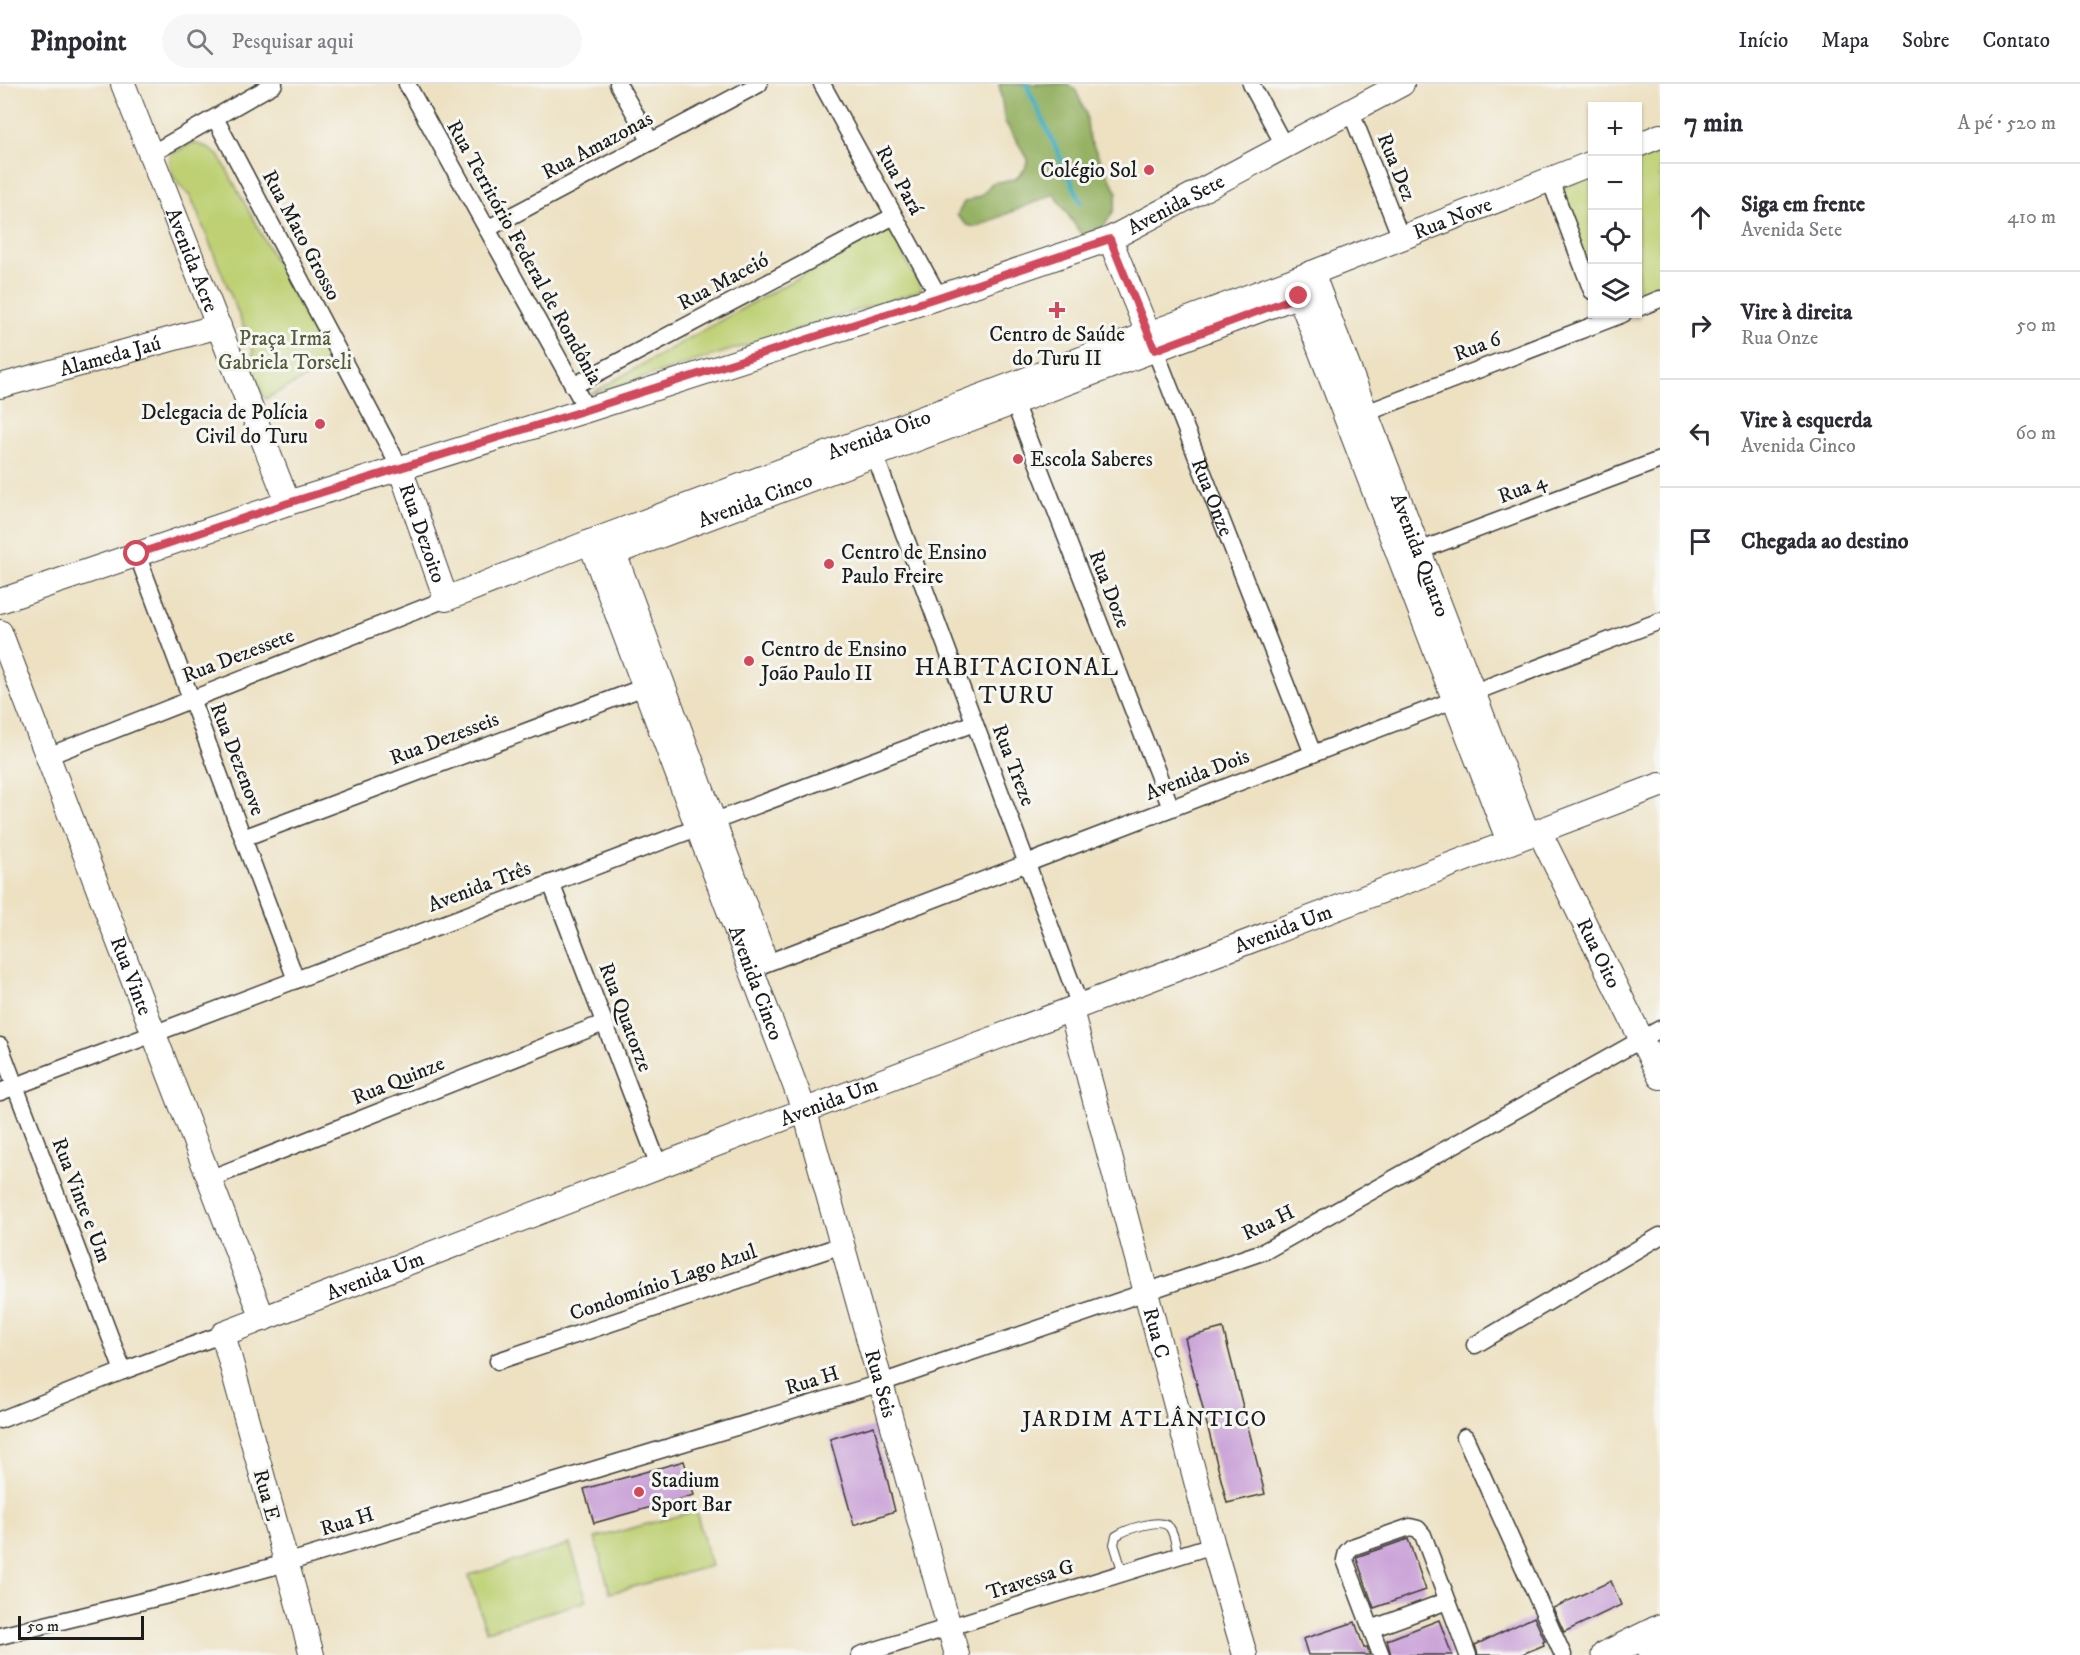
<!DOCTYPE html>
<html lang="pt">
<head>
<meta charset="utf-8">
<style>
	body { margin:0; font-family:"IM FELL DW Pica",serif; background:#f7f7f7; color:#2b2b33 }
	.controls { position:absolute; right:18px; top:18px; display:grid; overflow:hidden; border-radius:0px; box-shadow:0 2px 4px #0004 }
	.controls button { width:54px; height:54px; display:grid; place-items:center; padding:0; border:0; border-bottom:2px solid #e1e1e2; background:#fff; color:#2b2b33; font:30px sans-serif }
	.scale { position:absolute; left:18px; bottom:15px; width:126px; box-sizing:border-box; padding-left:6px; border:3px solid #1c1c1c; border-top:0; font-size:16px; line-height:21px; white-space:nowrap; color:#1c1c1c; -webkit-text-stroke:4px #f6f6f2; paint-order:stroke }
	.stop { position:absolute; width:18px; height:18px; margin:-14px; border:4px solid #d1495b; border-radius:50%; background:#fff }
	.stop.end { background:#d1495b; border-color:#fff; box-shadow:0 2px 6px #0008 }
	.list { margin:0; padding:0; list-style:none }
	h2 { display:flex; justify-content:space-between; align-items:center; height:78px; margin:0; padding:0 24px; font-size:26px }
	h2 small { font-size:20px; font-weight:400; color:#7c7c81 }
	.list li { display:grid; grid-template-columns:39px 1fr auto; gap:18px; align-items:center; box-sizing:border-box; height:108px; padding:0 24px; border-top:2px solid #e1e1e2 }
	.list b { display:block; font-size:22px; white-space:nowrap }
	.list p { margin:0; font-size:20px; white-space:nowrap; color:#7c7c81 }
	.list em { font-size:20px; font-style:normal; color:#7c7c81 }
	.icon { flex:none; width:33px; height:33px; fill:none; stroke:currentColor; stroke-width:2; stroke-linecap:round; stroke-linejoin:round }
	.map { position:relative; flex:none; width:1660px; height:1571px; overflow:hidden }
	header { display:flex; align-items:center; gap:36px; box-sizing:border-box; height:84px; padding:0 30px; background:#fff; border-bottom:2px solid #e1e1e2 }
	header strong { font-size:28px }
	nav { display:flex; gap:33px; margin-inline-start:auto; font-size:21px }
	.search { width:420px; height:54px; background:#f7f7f7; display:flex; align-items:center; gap:15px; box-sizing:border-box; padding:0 21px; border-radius:33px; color:#7c7c81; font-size:22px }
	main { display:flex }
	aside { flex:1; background:#fff }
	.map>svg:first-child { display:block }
	.green { fill:#bed073; stroke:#6d7648; stroke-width:1.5 }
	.forest { fill:#96b265; stroke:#596740; stroke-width:1.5 }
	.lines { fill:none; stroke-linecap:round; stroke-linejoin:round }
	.stream { stroke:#42afc0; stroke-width:5 }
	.building { fill:#caa3d8 }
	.lane-casing { stroke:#3b3a35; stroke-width:10 }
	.street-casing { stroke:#3b3a35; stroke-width:19 }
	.secondary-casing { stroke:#3b3a35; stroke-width:26 }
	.primary-casing { stroke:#3b3a35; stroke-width:29 }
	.lane { stroke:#fff; stroke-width:8 }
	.street { stroke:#fff; stroke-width:16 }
	.secondary { stroke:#fff; stroke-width:24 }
	.primary { stroke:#fff; stroke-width:27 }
	.route { stroke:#d1495b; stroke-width:8 }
	.poi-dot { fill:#d1495b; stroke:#f6f6f2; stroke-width:2 }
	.labels { text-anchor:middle; stroke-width:6; stroke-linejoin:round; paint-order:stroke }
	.street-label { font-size:21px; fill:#1c1c1c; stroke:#f6f6f2 }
	.poi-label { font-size:21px; fill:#1c1c1c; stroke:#f6f6f2; text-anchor:start }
	.park-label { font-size:21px; fill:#555b3a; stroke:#f6f6f2 }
	.neighbourhood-label { font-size:22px; letter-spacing:1.5px; fill:#1c1c1c; stroke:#f6f6f2 }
	.quarter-label { font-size:24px; letter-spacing:1.5px; fill:#1c1c1c; stroke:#f6f6f2 }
</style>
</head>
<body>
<header>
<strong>Pinpoint</strong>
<div class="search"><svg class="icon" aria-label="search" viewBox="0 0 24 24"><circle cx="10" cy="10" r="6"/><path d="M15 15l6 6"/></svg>Pesquisar aqui</div>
<nav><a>Início</a><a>Mapa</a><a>Sobre</a><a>Contato</a></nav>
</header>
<main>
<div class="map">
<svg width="1660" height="1571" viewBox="0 0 1660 1571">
	<rect width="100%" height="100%" fill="#f6f6f2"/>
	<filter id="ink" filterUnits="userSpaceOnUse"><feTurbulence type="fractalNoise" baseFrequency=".0167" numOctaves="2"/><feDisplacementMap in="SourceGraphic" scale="12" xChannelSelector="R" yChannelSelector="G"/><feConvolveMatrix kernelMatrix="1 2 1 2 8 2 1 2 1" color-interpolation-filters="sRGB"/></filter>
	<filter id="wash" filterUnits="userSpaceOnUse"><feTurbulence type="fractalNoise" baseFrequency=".008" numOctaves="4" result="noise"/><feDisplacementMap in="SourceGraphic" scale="24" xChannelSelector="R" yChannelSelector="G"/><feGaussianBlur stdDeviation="1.35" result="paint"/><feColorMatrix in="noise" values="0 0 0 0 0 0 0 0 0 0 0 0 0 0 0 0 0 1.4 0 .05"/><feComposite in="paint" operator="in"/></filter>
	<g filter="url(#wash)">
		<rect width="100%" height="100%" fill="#ede1c2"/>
		<g class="green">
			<path d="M193 59 207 63 220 73 331 281 265 315 253 286V266L191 113C178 101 166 88 171 70Z"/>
			<path d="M1660 67V206L1638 214V76Z"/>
			<path d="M1592 92V194L1556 106Z"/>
			<path d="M888 143 922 206 588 311Z"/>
			<path d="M696 1427 711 1482 610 1509 595 1454Z"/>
			<path d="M570 1460 587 1517 486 1547 469 1491Z"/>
		</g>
		<path class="forest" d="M999 0H1068L1076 7 1086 29 1089 54 1117 108 1114 126 1105 141 1085 156 1054 110 976 143 967 141 957 131 964 118 982 111 992 99 1015 95 1025 85 1028 75 1005 38Z"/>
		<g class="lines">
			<path class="stream" d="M1026 0 1081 118"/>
		</g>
		<g id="blocks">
			<g class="building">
				<path d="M1223 1244 1265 1410 1227 1419 1185 1254Z"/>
				<path d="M874 1342 895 1427 854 1441 830 1355Z"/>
				<path d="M684 1377 694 1411 594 1439 584 1405Z"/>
				<path d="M1408 1455 1426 1506 1374 1524 1356 1473Z"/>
				<path d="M1611 1497 1621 1521 1564 1548 1553 1524Z"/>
				<path d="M1534 1533 1545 1557 1543 1558 1544 1561 1520 1571H1478L1475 1561Z"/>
				<path d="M1439 1536 1452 1571H1391L1387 1556Z"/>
				<path d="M1355 1538 1364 1564 1367 1563 1370 1571H1308L1303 1555Z"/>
			</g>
		</g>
	</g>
	<g filter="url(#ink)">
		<use href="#blocks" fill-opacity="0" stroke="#3b3a35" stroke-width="1.5"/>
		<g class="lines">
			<defs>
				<path id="lane" d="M1123 1489 1114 1460 1116 1452C1125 1446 1162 1432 1170 1444 1175 1451 1176 1463 1178 1472"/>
				<g id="street">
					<path d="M407 0 587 326"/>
					<path d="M618 0 651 58"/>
					<path d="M822 0 939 213"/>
					<path d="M1251 0 1285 63"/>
					<path d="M1351 28 1401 154"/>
					<path d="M215 34 400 384"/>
					<path d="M151 70 274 0"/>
					<path d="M1550 96 1592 207"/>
					<path d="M487 145 759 0"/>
					<path d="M1638 224 1660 215"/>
					<path id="s1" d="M1155 266 1313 670"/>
					<path d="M573 302 894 132"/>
					<path d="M1010 308 1171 724"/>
					<path d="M1358 332 1623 230"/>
					<path d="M871 361 1080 922"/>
					<path d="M137 470 296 896"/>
					<path d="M1411 470 1660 376"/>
					<path d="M48 672 446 515"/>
					<path d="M243 754 655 599"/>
					<path d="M551 799 659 1082"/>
					<path d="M751 885 1660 537"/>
					<path d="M0 962 123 1287"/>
					<path d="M0 1008 974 639"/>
					<path d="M209 1095 604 939"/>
					<path d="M1475 1261 1660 1152"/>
					<path d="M498 1277 842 1161"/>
					<path d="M0 1336 123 1287 223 1250"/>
					<path d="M1465 1353 1563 1571"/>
					<path d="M1371 1545 1447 1517"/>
					<path d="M0 1552 176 1509 286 1479 881 1299 1265 1167 1660 945"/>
					<path d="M860 1571 1213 1461"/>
					<path d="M1381 1571 1345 1476 1347 1468 1352 1463 1410 1443 1418 1445 1423 1451 1468 1571"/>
				</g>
				<g id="secondary">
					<path id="s2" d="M123 0 288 419"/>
					<path d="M1638 61 1660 52"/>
					<path d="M1110 155 1154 264"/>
					<path id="s3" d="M1312 189 1528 751"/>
					<path d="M1299 211 1509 758"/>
					<path id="s4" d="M0 302 219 242"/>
					<path id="s5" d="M400 384 446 515 590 458 1312 189 1592 79"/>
					<path id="s6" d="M590 458 805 1028 957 1571"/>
					<path id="s7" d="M590 458 614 469 1297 212"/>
					<path d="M614 469 762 868"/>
					<path id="s8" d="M0 517 288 419 587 326 939 213 1110 155 1402 0"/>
					<path id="s9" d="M0 548 263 1235"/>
					<path id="s10" d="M1539 747 1660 993"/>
					<path id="s11" d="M1071 926 1213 1461 1245 1571"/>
					<path id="s12" d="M312 1571 223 1250 659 1082 1660 701"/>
				</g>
				<g id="primary">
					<path d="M1605 1571 1660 1544"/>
					<path d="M1652 1571 1660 1567"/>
				</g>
			</defs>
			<use href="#lane" class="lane-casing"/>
			<use href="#street" class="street-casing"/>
			<use href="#secondary" class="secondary-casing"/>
			<use href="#primary" class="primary-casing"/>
			<use href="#lane" class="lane"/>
			<use href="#street" class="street"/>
			<use href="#secondary" class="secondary"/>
			<use href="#primary" class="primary"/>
		</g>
	</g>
	<g class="lines" filter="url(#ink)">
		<path class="route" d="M137 470 288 419 586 326 939 213 1110 155 1155 266 1299 212"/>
	</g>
	<g class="poi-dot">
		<circle cx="1149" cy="86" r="6"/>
		<path d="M1054 217h6v6h6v6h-6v6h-6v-6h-6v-6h6z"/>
		<circle cx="320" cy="340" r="6"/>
		<circle cx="1018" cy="375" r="6"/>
		<circle cx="829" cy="480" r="6"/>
		<circle cx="749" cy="577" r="6"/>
		<circle cx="639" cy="1408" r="6"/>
	</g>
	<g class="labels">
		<g class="street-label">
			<text transform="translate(597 61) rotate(-28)" y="7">Rua Amazonas</text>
			<text transform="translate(1397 83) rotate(68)" y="7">Rua Dez</text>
			<text transform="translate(900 96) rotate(61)" y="7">Rua Pará</text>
			<text dy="7" stroke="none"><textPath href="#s8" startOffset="1242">Avenida Sete</textPath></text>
			<text dy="7" stroke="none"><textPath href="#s5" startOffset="1215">Rua Nove</textPath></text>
			<text transform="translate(302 151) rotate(62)" y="7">Rua Mato Grosso</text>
			<text transform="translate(525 168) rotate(61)" y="7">Rua Território Federal de Rondônia</text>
			<text dy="7" stroke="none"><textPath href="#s2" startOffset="189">Avenida Acre</textPath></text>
			<text transform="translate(723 197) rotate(-28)" y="7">Rua Maceió</text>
			<text transform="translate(1477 262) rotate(-21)" y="7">Rua 6</text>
			<text dy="7" stroke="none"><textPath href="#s4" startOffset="114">Alameda Jaú</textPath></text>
			<text dy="7" stroke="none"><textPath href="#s5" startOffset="602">Avenida Oito</textPath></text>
			<text transform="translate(1522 404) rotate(-21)" y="7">Rua 4</text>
			<text dy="7" stroke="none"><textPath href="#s1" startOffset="158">Rua Onze</textPath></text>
			<text dy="7" stroke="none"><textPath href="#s7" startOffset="177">Avenida Cinco</textPath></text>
			<text dy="7" stroke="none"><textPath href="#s5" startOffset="69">Rua Dezoito</textPath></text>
			<text dy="7" stroke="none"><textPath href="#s3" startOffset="302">Avenida Quatro</textPath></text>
			<text transform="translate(1110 505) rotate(69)" y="7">Rua Doze</text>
			<text transform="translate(238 571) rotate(-21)" y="7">Rua Dezessete</text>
			<text transform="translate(444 654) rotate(-21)" y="7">Rua Dezesseis</text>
			<text transform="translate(238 675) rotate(69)" y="7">Rua Dezenove</text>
			<text transform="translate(1014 681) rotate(69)" y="7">Rua Treze</text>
			<text transform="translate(1197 690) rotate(-21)" y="7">Avenida Dois</text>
			<text transform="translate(479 802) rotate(-21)" y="7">Avenida Três</text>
			<text dy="7" stroke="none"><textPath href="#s12" startOffset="1468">Avenida Um</textPath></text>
			<text dy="7" stroke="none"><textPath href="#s10" startOffset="136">Rua Oito</textPath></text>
			<text dy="7" stroke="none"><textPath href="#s9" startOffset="368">Rua Vinte</textPath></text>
			<text dy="7" stroke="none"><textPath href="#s6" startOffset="471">Avenida Cinco</textPath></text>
			<text transform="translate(626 933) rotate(69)" y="7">Rua Quatorze</text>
			<text transform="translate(398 996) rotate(-22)" y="7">Rua Quinze</text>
			<text dy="7" stroke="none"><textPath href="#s12" startOffset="982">Avenida Um</textPath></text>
			<text transform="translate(82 1116) rotate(69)" y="7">Rua Vinte e Um</text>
			<text transform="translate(1268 1138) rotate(-26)" y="7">Rua H</text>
			<text dy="7" stroke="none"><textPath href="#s12" startOffset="496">Avenida Um</textPath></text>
			<text transform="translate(663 1198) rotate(-19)" y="7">Condomínio Lago Azul</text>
			<text dy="7" stroke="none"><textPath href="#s11" startOffset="334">Rua C</textPath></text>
			<text transform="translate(812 1296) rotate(-17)" y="7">Rua H</text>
			<text dy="7" stroke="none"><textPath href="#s6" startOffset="891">Rua Seis</textPath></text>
			<text transform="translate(267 1411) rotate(75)" y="7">Rua E</text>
			<text transform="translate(347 1437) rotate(-17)" y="7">Rua H</text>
			<text transform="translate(1030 1495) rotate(-18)" y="7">Travessa G</text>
		</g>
		<g class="poi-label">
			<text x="1137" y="93" text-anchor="end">Colégio Sol</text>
			<text x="1057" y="257" text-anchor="middle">Centro de Saúde<tspan x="1057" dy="24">do Turu II</tspan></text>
			<text x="308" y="335" text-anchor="end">Delegacia de Polícia<tspan x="308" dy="24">Civil do Turu</tspan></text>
			<text x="1030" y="382">Escola Saberes</text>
			<text x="841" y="475">Centro de Ensino<tspan x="841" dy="24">Paulo Freire</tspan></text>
			<text x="761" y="572">Centro de Ensino<tspan x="761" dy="24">João Paulo II</tspan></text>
			<text x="651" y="1403">Stadium<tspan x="651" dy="24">Sport Bar</tspan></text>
		</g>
		<g class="park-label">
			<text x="285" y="261">Praça Irmã<tspan x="285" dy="24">Gabriela Torseli</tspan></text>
		</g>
		<g class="neighbourhood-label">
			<text x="1145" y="1342">JARDIM ATLÂNTICO</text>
		</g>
		<g class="quarter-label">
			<text x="1017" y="591">HABITACIONAL<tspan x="1017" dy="28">TURU</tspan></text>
		</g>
	</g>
</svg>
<div class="controls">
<button>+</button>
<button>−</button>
<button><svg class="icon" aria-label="locate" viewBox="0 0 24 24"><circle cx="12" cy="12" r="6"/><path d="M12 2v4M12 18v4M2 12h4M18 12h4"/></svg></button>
<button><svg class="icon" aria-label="layers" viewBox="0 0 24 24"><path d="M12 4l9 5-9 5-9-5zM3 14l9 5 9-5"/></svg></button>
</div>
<div class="scale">50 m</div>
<div class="stop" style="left:137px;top:470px"></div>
<div class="stop end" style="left:1299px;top:212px"></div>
</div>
<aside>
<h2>7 min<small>A pé · 520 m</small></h2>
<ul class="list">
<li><svg class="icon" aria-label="ahead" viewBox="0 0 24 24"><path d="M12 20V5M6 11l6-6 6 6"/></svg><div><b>Siga em frente</b><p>Avenida Sete</p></div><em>410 m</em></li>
<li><svg class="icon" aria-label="right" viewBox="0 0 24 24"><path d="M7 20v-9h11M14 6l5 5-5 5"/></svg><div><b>Vire à direita</b><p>Rua Onze</p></div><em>50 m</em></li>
<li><svg class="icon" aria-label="left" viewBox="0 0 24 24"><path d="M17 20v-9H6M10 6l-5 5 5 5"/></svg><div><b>Vire à esquerda</b><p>Avenida Cinco</p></div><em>60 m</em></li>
<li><svg class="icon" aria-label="arrive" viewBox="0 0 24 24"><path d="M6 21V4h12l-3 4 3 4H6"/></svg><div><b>Chegada ao destino</b></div></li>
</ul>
</aside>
</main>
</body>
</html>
